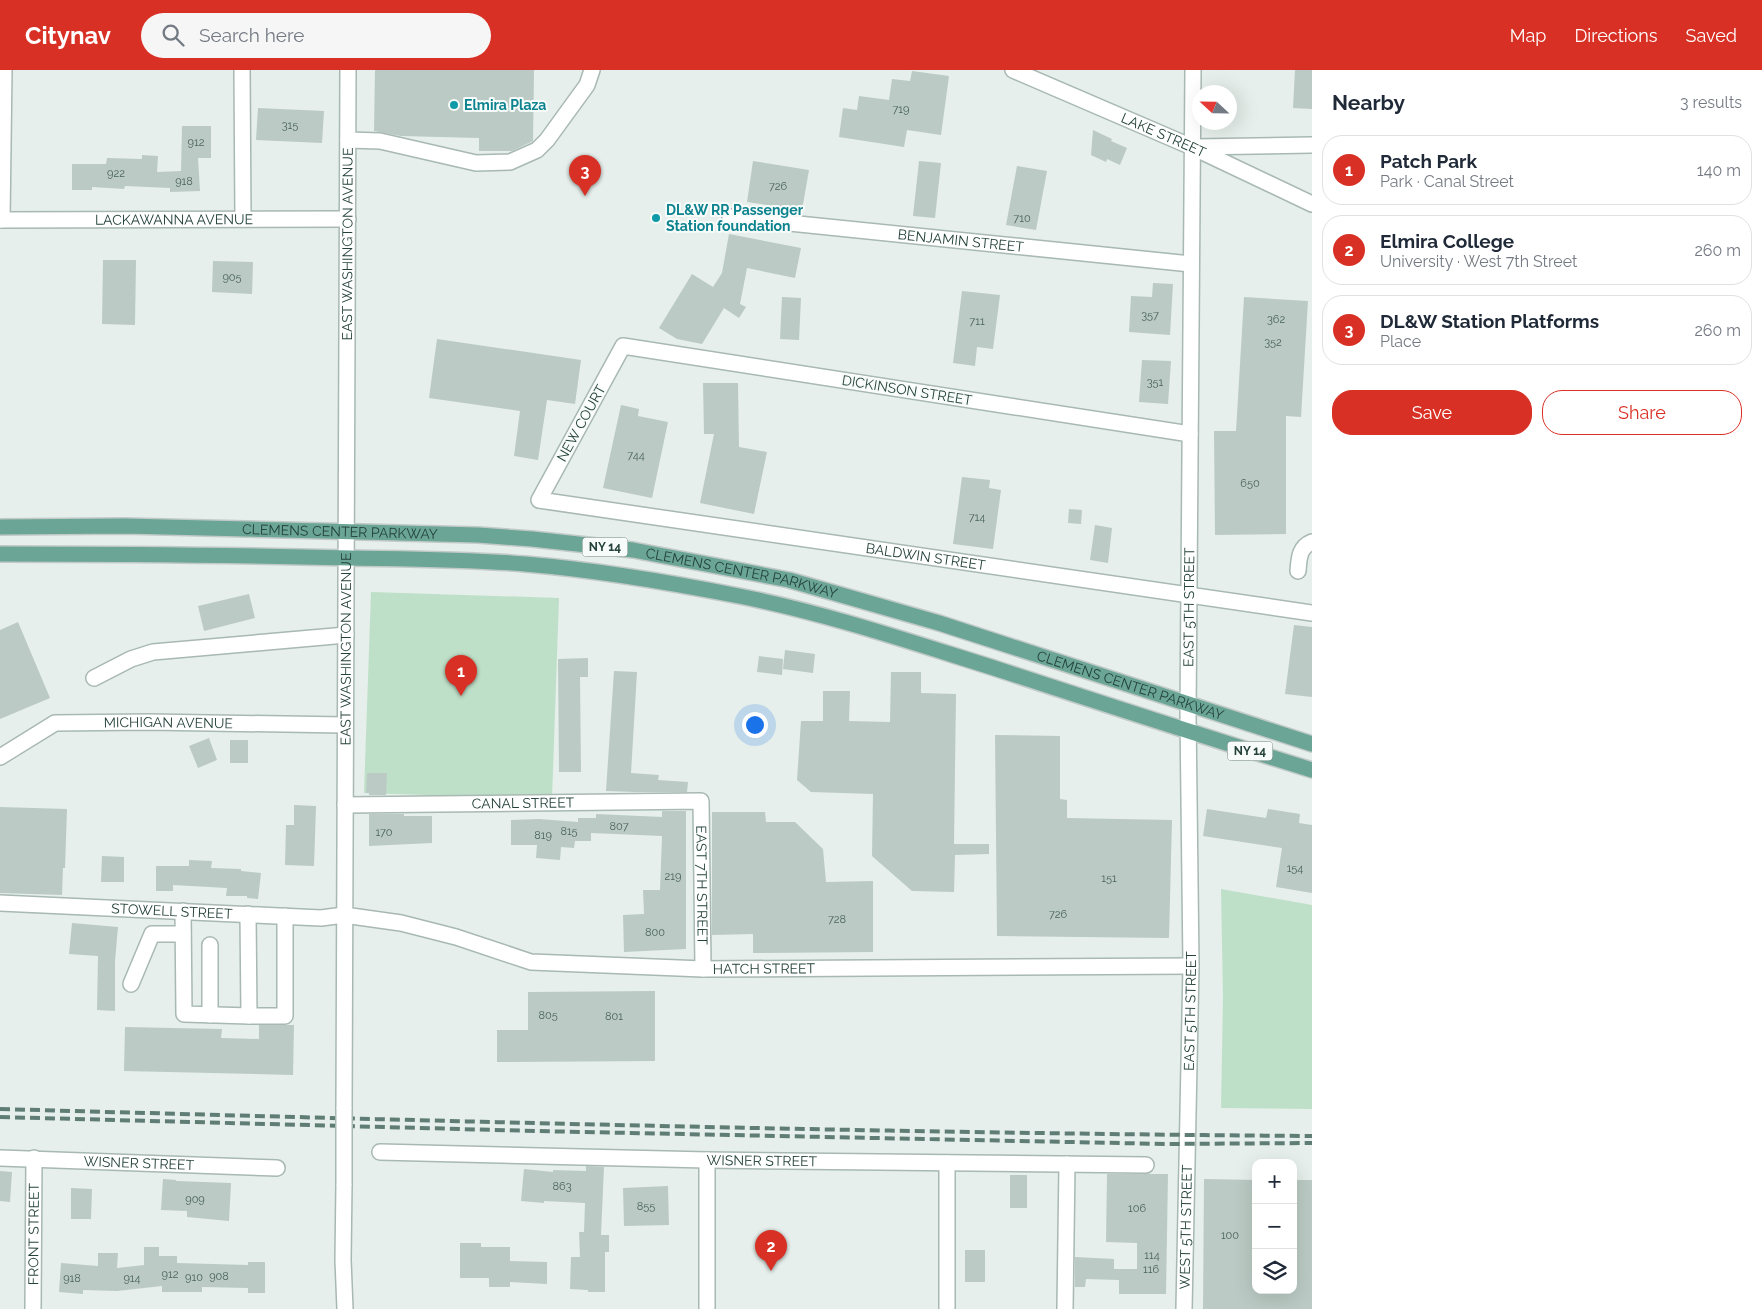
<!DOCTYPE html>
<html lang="en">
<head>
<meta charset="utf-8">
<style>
	body { margin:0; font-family:Raleway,sans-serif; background:#f6f6f7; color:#1f2937 }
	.controls { position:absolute; right:15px; bottom:15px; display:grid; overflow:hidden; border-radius:10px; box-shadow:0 5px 20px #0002 }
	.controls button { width:45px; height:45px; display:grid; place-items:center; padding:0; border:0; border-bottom:1px solid #e0e1e3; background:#fff; color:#1f2937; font:25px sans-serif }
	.compass { position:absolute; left:1192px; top:15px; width:45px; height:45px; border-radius:50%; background:#fff; box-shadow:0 5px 20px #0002; rotate:292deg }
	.you { position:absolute; left:754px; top:654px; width:18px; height:18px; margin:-12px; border:4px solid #fff; border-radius:50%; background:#1a73e8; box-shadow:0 0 0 8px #1a73e833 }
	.badge { display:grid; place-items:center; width:32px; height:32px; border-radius:50%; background:#d93025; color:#fff; font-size:16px; font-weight:700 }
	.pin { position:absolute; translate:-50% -41px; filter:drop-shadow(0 1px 2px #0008) }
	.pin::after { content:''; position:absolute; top:26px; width:18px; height:15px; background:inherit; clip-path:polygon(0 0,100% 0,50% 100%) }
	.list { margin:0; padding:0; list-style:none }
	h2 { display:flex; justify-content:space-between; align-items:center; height:65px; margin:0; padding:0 20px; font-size:21px }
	h2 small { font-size:16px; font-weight:400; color:#747a83 }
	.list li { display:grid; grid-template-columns:32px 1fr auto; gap:15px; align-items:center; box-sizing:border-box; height:70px; margin:0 10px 10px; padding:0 10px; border:1px solid #e0e1e3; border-radius:20px }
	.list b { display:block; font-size:19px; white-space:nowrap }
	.list p { margin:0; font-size:16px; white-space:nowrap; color:#747a83 }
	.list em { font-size:16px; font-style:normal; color:#747a83 }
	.actions { display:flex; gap:10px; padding:15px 20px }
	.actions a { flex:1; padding:11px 0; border:1px solid #d93025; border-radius:20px; text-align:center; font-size:18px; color:#d93025 }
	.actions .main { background:#d93025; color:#fff }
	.icon { flex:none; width:28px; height:28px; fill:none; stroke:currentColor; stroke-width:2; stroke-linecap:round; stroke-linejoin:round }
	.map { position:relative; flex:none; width:1312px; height:1239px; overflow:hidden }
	header { display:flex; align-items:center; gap:30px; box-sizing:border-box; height:70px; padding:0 25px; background:#d93025; color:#fff }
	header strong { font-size:24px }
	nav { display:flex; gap:28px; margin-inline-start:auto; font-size:18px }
	.search { width:350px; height:45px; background:#f6f6f7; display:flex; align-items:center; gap:12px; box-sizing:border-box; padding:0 18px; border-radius:28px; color:#747a83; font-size:19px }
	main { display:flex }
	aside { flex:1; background:#fff }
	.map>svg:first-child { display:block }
	.green { fill:#bfe0c8 }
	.building { fill:#bbcac4 }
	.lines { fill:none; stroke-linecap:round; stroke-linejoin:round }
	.minor-casing { stroke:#a8b8b2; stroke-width:18 }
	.major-casing { stroke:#c2cac8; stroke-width:18 }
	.minor { stroke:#fff; stroke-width:15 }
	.major { stroke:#6aa596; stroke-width:15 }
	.rail { stroke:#5f7d75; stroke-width:4; stroke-dasharray:10 5; stroke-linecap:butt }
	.minor-bridge-casing { stroke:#a8b8b2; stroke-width:18; stroke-linecap:butt }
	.minor-bridge { stroke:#fff; stroke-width:15 }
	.culture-dot { fill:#0f9aa8; stroke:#f7fbf9; stroke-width:2 }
	.labels { text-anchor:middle; stroke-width:4; stroke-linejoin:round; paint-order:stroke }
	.number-label { font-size:11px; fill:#4a645c }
	.shield { fill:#f7fbf9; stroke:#637a73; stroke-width:1 }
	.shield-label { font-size:12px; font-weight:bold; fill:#24423a }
	.culture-label { font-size:14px; font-weight:bold; fill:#0d838f; stroke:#f7fbf9; text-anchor:start }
	.street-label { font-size:14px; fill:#24423a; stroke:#f7fbf9 }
</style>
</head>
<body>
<header>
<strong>Citynav</strong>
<div class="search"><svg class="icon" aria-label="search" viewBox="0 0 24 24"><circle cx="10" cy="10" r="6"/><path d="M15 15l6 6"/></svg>Search here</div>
<nav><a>Map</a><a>Directions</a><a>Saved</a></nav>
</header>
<main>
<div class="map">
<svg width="1312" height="1239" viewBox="0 0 1312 1239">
	<rect width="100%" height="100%" fill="#e6efeb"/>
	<g class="green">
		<path d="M371 522 559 528 552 729 364 723Z"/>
		<path d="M1221 819 1312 835V1039L1221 1038 1223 928Z"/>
	</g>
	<g class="building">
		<path d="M375 0H534L533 71 512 81H479V68L401 66 374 61Z"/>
		<path d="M1295 0H1312V39L1293 38Z"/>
		<path d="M912 1 949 6 941 65 907 60 904 77 839 67 843 38 857 40 859 26 889 30 892 9 910 11Z"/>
		<path d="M258 38 324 41 322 73 256 70Z"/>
		<path d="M182 56H211V88H198L200 121 170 122V118L125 116 124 119 92 117V120H72V94H106L107 88 142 89V85L158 86 157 102 181 101Z"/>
		<path d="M1093 60 1112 69 1111 71 1127 78 1120 95 1107 89 1106 92 1091 85Z"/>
		<path d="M753 91 809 100 802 140 747 132Z"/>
		<path d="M919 91 941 93 935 148 913 146Z"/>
		<path d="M1017 96 1047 101 1036 160 1006 155Z"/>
		<path d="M729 164 801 178 795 208 747 198 740 234 746 237 739 248 724 238 702 274 677 269 659 258 692 204 713 217 722 203Z"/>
		<path d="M103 190H136L135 255 102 254Z"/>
		<path d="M213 191 253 192 252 224 212 222Z"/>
		<path d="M1153 213 1173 214 1170 265 1129 262 1131 226 1152 227Z"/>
		<path d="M962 221 1000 225 993 279 977 277 975 296 953 293Z"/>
		<path d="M782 227 801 228 799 270 780 269Z"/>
		<path d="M1244 227 1308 231 1301 347 1286 346V464L1215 465 1214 361H1236Z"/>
		<path d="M437 269 581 290 575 334 547 330 538 390 514 386 520 341 429 328Z"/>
		<path d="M1142 290 1171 291 1168 334 1139 332Z"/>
		<path d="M703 313H738L739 377 767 382 754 444 700 433 714 364H704Z"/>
		<path d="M621 335 639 339 638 346 668 352 652 428 603 418Z"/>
		<path d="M962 407 990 410 989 418 1001 420 993 479 953 474Z"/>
		<path d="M1069 439 1082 440 1081 454 1068 453Z"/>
		<path d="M1095 455 1112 458 1108 493 1090 490Z"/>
		<path d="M249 524 255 548 204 561 198 536Z"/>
		<path d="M18 552 50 628 0 649V560Z"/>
		<path d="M1294 555 1312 557V627L1285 624Z"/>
		<path d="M785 580 815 584 813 603 783 599Z"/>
		<path d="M759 586 783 589 782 605 757 602Z"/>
		<path d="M588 588V607H580L581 702H559L558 589Z"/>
		<path d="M614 601 637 602 631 703 659 705 658 710 688 712 687 722H636L606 721Z"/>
		<path d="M891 602H921V623L956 624 954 774H989V784L955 785 954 822 912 821 872 786 873 724 811 722 797 710 801 651H823V621H850L849 651 890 652Z"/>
		<path d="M995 665 1060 666V729L1067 730V748L1172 750 1169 868 997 866Z"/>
		<path d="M209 668 217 690 198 698 189 676Z"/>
		<rect x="230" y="670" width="18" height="23"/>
		<path d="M367 703H387L386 725H369V723H366Z"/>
		<path d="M294 735 316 736 314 796 285 795 286 755H294Z"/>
		<path d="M0 737 67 739 65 798H63L62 825 0 823Z"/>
		<path d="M1207 739 1266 748 1268 739 1300 744 1299 753 1312 755V823L1276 817 1282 778 1203 766Z"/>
		<path d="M662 741H686V879L624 882 623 845 644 844 643 820H660L662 766 591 763V771H575L574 778 561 777 560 790 536 788 537 775H511V750L539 749 578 752V748H596V744L662 747Z"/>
		<path d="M712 742H765L766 752H795L823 779 826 812 873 811V882L753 883V864L712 865Z"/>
		<path d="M369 744H404V746H432V773L369 776Z"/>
		<path d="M102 786 124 787V812H101Z"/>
		<path d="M189 790 212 791 211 798 241 799V801L261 803 258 829 247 828V826H226L227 818 173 815V821H156V796H189Z"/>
		<path d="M72 853 118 857 115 891V941L97 940 98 886 69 884Z"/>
		<path d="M655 921V991L497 992V960H528V922Z"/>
		<path d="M259 955H294L293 1005 124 1001 125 957 222 959 221 968 259 969Z"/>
		<path d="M586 1096 604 1097 601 1165H609V1182H605V1222H588V1220L570 1219 571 1187H580L579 1162H584L585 1133 544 1131V1133L521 1131 524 1099 553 1102V1100L586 1101Z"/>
		<path d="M0 1101 12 1102 10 1132 0 1131Z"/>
		<path d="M1107 1104H1168L1166 1224H1119V1210L1086 1209 1085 1217H1075V1187L1114 1189V1199H1137V1173L1106 1172Z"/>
		<rect x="1010" y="1105" width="17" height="33"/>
		<path d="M163 1109 176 1110V1111L231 1113 229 1151 187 1147V1141L161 1140Z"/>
		<path d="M1204 1109 1256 1110V1220H1293V1110H1312V1239H1203Z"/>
		<path d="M668 1116 669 1155 624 1156 623 1118Z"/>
		<path d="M71 1118 92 1119 91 1149H71Z"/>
		<path d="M460 1173H481V1177H510V1191L547 1192V1214L510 1212V1217H489V1208H460Z"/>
		<path d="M144 1177H159V1186H177V1193L248 1195V1192H265V1223H248V1218L202 1217V1222H162V1216L117 1221 83 1220V1224L59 1222 61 1193 98 1196V1183H118L117 1198 144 1195Z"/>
		<rect x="965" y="1180" width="20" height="32"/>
	</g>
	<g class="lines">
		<defs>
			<g id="minor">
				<path d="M242 0 243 149"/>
				<path id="s1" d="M1013 0 1192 77 1312 134"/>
				<path d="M348 70 380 71 476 93 510 92 537 80 547 70 587 15 592 0"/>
				<path d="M1194 77 1312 75"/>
				<path id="s2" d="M730 147 1191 194"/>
				<path id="s3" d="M0 150 348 149"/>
				<path d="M2 150 4 0"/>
				<path id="s4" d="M1190 364 623 276 539 430 1312 543"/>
				<path d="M1298 501C1299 489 1299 477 1312 472"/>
				<path d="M94 608 131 589 153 582 346 565"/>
				<path id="s5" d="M0 687 55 653 148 652 345 655"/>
				<path id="s6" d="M345 735 701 731 703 899"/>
				<path id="s7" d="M0 833 321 848 344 845 401 853 456 867 531 892 703 899 1191 896"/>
				<path d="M183 841 184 944 249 946 248 844"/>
				<path d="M131 914 152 864H183"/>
				<path d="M210 945V875"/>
				<path d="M249 946H285V846"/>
				<path id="s8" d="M344 1039 348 0"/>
				<path id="s9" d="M380 1082 707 1090 1146 1095"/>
				<path id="s10" d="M0 1088 277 1098"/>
				<path d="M707 1090V1239"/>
				<path d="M344 1114 343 1190 345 1239"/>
				<path id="s11" d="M33 1239 34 1088"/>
				<path d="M947 1239V1093"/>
				<path d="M1065 1239 1067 1094"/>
				<path id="s12" d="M1184 1239 1191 896 1188 645 1193 0"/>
			</g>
			<g id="major">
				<path id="s13" d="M0 457 125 456 478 465 532 469 633 480 789 510 939 553 1312 674"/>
				<path d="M0 484C117 484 233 485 350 488 409 489 467 489 525 494 597 500 668 512 739 526 825 543 908 571 991 597 1098 632 1205 667 1312 700"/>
			</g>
		</defs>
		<use href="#minor" class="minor-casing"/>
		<use href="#major" class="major-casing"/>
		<use href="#minor" class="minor"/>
		<use href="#major" class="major"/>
		<g class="rail">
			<path d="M0 1039C437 1051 875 1063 1312 1066"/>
			<path d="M0 1047 536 1061 1166 1074 1312 1073"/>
		</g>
		<defs>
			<path id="minor-bridge" d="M344 1039V1114"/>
		</defs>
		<use href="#minor-bridge" class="minor-bridge-casing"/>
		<use href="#minor-bridge" class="minor-bridge"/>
	</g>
	<g class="culture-dot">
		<circle cx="454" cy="35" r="5"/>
		<circle cx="656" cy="148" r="5"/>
	</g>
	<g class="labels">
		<g class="number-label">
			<text x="901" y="43">719</text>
			<text x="290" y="59">315</text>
			<text x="196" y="76">912</text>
			<text x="116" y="107">922</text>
			<text x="184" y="115">918</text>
			<text x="778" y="120">726</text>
			<text x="1022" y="152">710</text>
			<text x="232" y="211">905</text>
			<text x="1150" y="249">357</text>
			<text x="1276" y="253">362</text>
			<text x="977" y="255">711</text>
			<text x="1273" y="276">352</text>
			<text x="1155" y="316">351</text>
			<text x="636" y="389">744</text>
			<text x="1250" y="417">650</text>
			<text x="977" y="451">714</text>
			<text x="619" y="760">807</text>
			<text x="569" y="765">815</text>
			<text x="384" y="766">170</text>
			<text x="543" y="769">819</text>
			<text x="1295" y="802">154</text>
			<text x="673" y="810">219</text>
			<text x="1109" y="812">151</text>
			<text x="1058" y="848">726</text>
			<text x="837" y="853">728</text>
			<text x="655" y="866">800</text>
			<text x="548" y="949">805</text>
			<text x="614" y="950">801</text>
			<text x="562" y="1120">863</text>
			<text x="195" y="1133">909</text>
			<text x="646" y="1140">855</text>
			<text x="1137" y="1142">106</text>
			<text x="1230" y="1169">100</text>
			<text x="1152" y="1189">114</text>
			<text x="1151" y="1203">116</text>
			<text x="170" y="1208">912</text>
			<text x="219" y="1210">908</text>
			<text x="194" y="1211">910</text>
			<text x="72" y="1212">918</text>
			<text x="132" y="1212">914</text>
		</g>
		<g class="shield">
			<rect x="582.5" y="467.5" width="45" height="19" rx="4"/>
			<rect x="1227.5" y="671.5" width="45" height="19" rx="4"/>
		</g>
		<g class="shield-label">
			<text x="605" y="481">NY 14</text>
			<text x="1250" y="685">NY 14</text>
		</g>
		<g class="culture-label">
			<text x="464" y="40">Elmira Plaza</text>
			<text x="666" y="145">DL&amp;W RR Passenger<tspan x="666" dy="16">Station foundation</tspan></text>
		</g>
		<g class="street-label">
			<text dy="5" stroke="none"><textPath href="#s1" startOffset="164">LAKE STREET</textPath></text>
			<text dy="5" stroke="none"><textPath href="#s3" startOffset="174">LACKAWANNA AVENUE</textPath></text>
			<text dy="5" stroke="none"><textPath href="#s2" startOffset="232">BENJAMIN STREET</textPath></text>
			<text dy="5" stroke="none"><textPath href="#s8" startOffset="865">EAST WASHINGTON AVENUE</textPath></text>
			<text transform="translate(907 320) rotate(9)" y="5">DICKINSON STREET</text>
			<text transform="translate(581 353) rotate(-61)" y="5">NEW COURT</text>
			<text dy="5" stroke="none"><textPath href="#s13" startOffset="340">CLEMENS CENTER PARKWAY</textPath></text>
			<text dy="5" stroke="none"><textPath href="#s4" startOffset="1140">BALDWIN STREET</textPath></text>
			<text dy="5" stroke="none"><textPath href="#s13" startOffset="745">CLEMENS CENTER PARKWAY</textPath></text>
			<text dy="5" stroke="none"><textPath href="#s12" startOffset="702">EAST 5TH STREET</textPath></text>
			<text dy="5" stroke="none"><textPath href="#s8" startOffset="460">EAST WASHINGTON AVENUE</textPath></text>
			<text dy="5" stroke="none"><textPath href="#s13" startOffset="1150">CLEMENS CENTER PARKWAY</textPath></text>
			<text dy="5" stroke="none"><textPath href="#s5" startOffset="178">MICHIGAN AVENUE</textPath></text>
			<text dy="5" stroke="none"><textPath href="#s6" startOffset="178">CANAL STREET</textPath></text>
			<text dy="5" stroke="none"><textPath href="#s6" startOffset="440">EAST 7TH STREET</textPath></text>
			<text dy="5" stroke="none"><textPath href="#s7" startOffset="172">STOWELL STREET</textPath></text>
			<text dy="5" stroke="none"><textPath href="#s7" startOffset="771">HATCH STREET</textPath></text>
			<text dy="5" stroke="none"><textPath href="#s12" startOffset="298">EAST 5TH STREET</textPath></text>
			<text dy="5" stroke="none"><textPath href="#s9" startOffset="382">WISNER STREET</textPath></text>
			<text dy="5" stroke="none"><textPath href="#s10" startOffset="139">WISNER STREET</textPath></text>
			<text dy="5" stroke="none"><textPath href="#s12" startOffset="82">WEST 5TH STREET</textPath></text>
			<text dy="5" stroke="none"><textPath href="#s11" startOffset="75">FRONT STREET</textPath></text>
		</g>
	</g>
</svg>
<div class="controls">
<button>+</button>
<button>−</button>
<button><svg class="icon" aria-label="layers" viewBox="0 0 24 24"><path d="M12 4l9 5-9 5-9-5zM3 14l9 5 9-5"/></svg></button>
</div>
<svg class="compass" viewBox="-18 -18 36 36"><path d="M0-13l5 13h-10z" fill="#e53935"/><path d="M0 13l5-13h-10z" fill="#747a83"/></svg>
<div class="you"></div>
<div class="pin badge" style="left:461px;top:626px">1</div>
<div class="pin badge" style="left:771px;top:1201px">2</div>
<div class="pin badge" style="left:585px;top:126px">3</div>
</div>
<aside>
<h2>Nearby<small>3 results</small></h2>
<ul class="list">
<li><span class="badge">1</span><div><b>Patch Park</b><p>Park · Canal Street</p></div><em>140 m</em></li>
<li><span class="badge">2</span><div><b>Elmira College</b><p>University · West 7th Street</p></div><em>260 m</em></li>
<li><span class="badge">3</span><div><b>DL&amp;W Station Platforms</b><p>Place</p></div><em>260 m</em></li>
</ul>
<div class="actions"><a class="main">Save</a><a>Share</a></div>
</aside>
</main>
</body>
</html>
